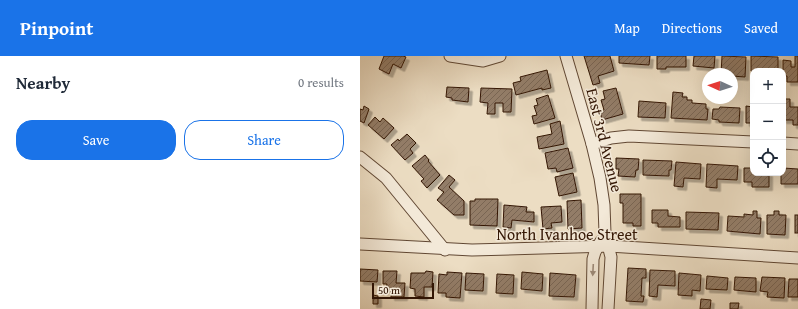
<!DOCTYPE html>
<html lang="en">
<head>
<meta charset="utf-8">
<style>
	body { margin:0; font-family:"Gentium Book Plus",serif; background:#f6f6f7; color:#1f2937 }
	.controls { position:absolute; right:12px; top:12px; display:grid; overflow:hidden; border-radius:8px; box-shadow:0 4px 16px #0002 }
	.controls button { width:36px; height:36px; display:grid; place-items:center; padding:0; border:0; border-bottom:1px solid #e0e1e3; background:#fff; color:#1f2937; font:20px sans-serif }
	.compass { position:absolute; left:342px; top:12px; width:36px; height:36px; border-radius:50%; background:#fff; box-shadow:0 4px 16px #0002; rotate:273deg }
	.scale { position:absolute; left:12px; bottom:10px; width:62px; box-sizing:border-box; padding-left:4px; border:2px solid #331604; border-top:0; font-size:11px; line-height:14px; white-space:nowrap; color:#331604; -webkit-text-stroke:3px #f3e9d8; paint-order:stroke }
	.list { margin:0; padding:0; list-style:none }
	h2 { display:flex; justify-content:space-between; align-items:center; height:52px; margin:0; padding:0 16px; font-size:17px }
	h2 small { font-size:13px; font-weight:400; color:#747a83 }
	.actions { display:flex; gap:8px; padding:12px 16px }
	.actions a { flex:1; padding:9px 0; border:1px solid #1a73e8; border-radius:16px; text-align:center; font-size:14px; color:#1a73e8 }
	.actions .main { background:#1a73e8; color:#fff }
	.icon { flex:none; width:22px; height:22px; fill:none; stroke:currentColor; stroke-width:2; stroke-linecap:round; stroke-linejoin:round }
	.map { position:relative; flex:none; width:438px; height:253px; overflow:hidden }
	header { display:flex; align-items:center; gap:24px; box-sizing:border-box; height:56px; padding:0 20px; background:#1a73e8; color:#fff }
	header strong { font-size:19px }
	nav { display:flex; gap:22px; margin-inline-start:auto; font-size:14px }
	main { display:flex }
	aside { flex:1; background:#fff }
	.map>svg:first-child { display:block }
	.building { fill:url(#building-hatch); stroke:#331604; filter:url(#shadow) }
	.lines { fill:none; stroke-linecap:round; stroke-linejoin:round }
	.minor-casing { stroke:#614834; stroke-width:13 }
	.minor { stroke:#f3e9d8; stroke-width:11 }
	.oneway { fill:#9d8a79 }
	.labels { text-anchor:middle; stroke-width:3; stroke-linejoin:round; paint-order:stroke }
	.street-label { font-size:16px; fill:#331604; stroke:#f3e9d8 }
</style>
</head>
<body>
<header>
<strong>Pinpoint</strong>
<nav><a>Map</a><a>Directions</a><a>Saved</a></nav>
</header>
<main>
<aside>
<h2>Nearby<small>0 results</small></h2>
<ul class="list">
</ul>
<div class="actions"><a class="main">Save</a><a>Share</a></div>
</aside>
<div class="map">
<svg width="438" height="253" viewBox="0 0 438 253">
	<defs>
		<pattern id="building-hatch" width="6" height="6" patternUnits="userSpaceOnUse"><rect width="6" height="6" fill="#937d67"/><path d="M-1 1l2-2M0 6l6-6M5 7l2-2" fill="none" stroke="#796553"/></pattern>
		<filter id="shadow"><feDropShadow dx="3.5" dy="3.5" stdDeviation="0" flood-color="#0004"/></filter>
	</defs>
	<rect width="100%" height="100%" fill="#ecddc3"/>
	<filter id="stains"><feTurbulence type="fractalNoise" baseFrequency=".005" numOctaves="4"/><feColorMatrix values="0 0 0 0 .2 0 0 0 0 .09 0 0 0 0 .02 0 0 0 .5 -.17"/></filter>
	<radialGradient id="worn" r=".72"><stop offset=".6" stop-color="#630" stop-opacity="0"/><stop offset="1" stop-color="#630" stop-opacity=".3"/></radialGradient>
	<g class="building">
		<path d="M24 0H43L46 1 41 12 33 8 29 18 19 13Z"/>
		<path d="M224 0H250L254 15 238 20 240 27 233 29Z"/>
		<path d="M259 0H290L289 9 259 7Z"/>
		<path d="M297 0H326V11H306V13H297Z"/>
		<path d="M334 0H355L354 12 333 10Z"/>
		<path d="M362 0 386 1 385 21 372 20V18H361Z"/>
		<path d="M391 0 418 1V15H391Z"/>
		<path d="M435 0H438V26H427V20H423V4L431 5V11H435Z"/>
		<path d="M187 14 191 32 182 34V32L156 39 153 27 161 25 160 21Z"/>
		<path d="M87 31 109 32 108 46 92 44V42L86 41Z"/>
		<path d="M121 32 152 33 151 56H143V47H135V58H127L128 47 120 46Z"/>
		<path d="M256 32 263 58 242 64 240 55 244 54 241 44 245 43 243 35Z"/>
		<path d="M313 36 323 37 322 41H327V44H332V47L346 48V53H348L347 64 311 62Z"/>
		<path d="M188 39 195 62 174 68 172 60 177 59 174 50 178 49 176 43Z"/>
		<path d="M423 43H430V51H438V69H433V64H423Z"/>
		<path d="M279 45 306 47 305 62 278 61Z"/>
		<path d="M4 50 9 53 4 67 0 65V53L3 54Z"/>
		<path d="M386 50 393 51V67H386Z"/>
		<path d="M360 51 380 52 379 67 359 66V64L352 63 353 53H359Z"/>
		<path d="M15 61 20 66 23 62 34 72 24 83 8 69Z"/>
		<path d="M200 65 204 88 179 93 177 81 192 78 190 68Z"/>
		<path d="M47 78 56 87 50 93 53 97 45 104 31 89 38 83 39 85Z"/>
		<path d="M208 92 213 112 197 116 196 112 188 113 185 97Z"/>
		<path d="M65 99 69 104 68 105 80 119 67 132 61 125 64 123 52 110Z"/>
		<path d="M256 102 279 103 278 114H276L275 121 258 120 259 113H256Z"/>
		<path d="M283 104 312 105 311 114H309V120L283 119Z"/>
		<path d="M316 106 341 108 340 123 324 122 323 131 314 130Z"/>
		<path d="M347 108 378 110 377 124 357 123V132L346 131Z"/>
		<path d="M384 112H393V117H409V131H392V126H384Z"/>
		<path d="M423 112 438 113V128H421V117H423Z"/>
		<path d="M213 117 217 136 199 140 195 121Z"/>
		<path d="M89 119 95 124 89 131 104 145V159H94L77 144 84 136 78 132Z"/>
		<path d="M260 138H281V170H273V167H263V147H260Z"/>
		<path d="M115 143H138L137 170 110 169V145H115Z"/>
		<path d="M221 144 222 172 208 173 207 145Z"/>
		<path d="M144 149 167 151 166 156H174V166L152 164 151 172 143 171Z"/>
		<path d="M201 150 202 166 191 167 192 172 183 173 181 151Z"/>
		<path d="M292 154H308V160L320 161V171H298V167H292Z"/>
		<path d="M393 155H397V162H401L400 178 367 175 368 160 384 161V158L393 159Z"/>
		<path d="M414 155H419V159H426L425 179 407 178V159H414Z"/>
		<path d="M326 156 359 157 358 174 326 173Z"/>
		<rect x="435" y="159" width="3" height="18"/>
		<path d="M268 212 286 213V222H282L281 240H284L283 246 266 245Z"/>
		<path d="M0 213 18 214 17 226 0 225Z"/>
		<path d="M290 214 315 215V230L298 229 297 241 289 240Z"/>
		<path d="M23 215H37L36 227H45L44 241H31V234L26 233 27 228H23Z"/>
		<path d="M66 215 73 216 72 231H64V241L55 240V233L50 232 51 217H65Z"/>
		<path d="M87 216 102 217 100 242 86 241V237H78L79 218 87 219Z"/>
		<path d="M162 216 183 218 182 235 161 233Z"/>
		<path d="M106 217 124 218 123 235 105 234Z"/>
		<path d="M190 217 216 219 214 241 189 240Z"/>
		<path d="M319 217 341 219 340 235 332 234V240L318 239Z"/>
		<path d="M137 218 154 219 153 238 136 237Z"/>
		<path d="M347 220 368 222 367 234 346 233Z"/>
		<path d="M375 221 396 222V236L374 234Z"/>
		<path d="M402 221 425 222 424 242 407 241 408 236 400 235Z"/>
		<path d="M429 223H438V241H428Z"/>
		<path d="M13 239 18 240V248H13Z"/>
		<path d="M341 243 351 244 350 253H340Z"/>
		<path d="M370 247H379L378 253H370Z"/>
	</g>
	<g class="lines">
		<defs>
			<g id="minor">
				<path d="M90 0 123 5 140 0"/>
				<path d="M206 0 232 88 240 122 244 149 245 177 251 201 248 253"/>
				<path d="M423 87 438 88"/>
				<path d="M232 88 251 82 269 80 393 86"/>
				<path d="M0 101 26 122 85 194"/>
				<path d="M0 188 112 194 249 190 438 202"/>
				<path d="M232 253 233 203 235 196 241 185"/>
			</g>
		</defs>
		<use href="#minor" class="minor-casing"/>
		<use href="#minor" class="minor"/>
	</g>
	<defs><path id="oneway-solid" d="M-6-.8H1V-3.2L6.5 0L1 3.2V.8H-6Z"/></defs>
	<use class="oneway" href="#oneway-solid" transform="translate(233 214) rotate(93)"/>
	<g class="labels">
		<g class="street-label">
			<text transform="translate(245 84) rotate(76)" y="6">East 3rd Avenue</text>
			<text x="207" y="184">North Ivanhoe Street</text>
		</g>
	</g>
	<rect width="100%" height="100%" filter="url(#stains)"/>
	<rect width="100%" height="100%" fill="url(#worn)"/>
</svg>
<div class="controls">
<button>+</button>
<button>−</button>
<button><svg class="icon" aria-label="locate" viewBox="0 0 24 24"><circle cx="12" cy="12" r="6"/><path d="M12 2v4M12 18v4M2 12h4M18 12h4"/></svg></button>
</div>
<svg class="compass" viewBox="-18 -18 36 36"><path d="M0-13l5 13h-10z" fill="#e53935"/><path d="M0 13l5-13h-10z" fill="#747a83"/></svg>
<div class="scale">50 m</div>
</div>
</main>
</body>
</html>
